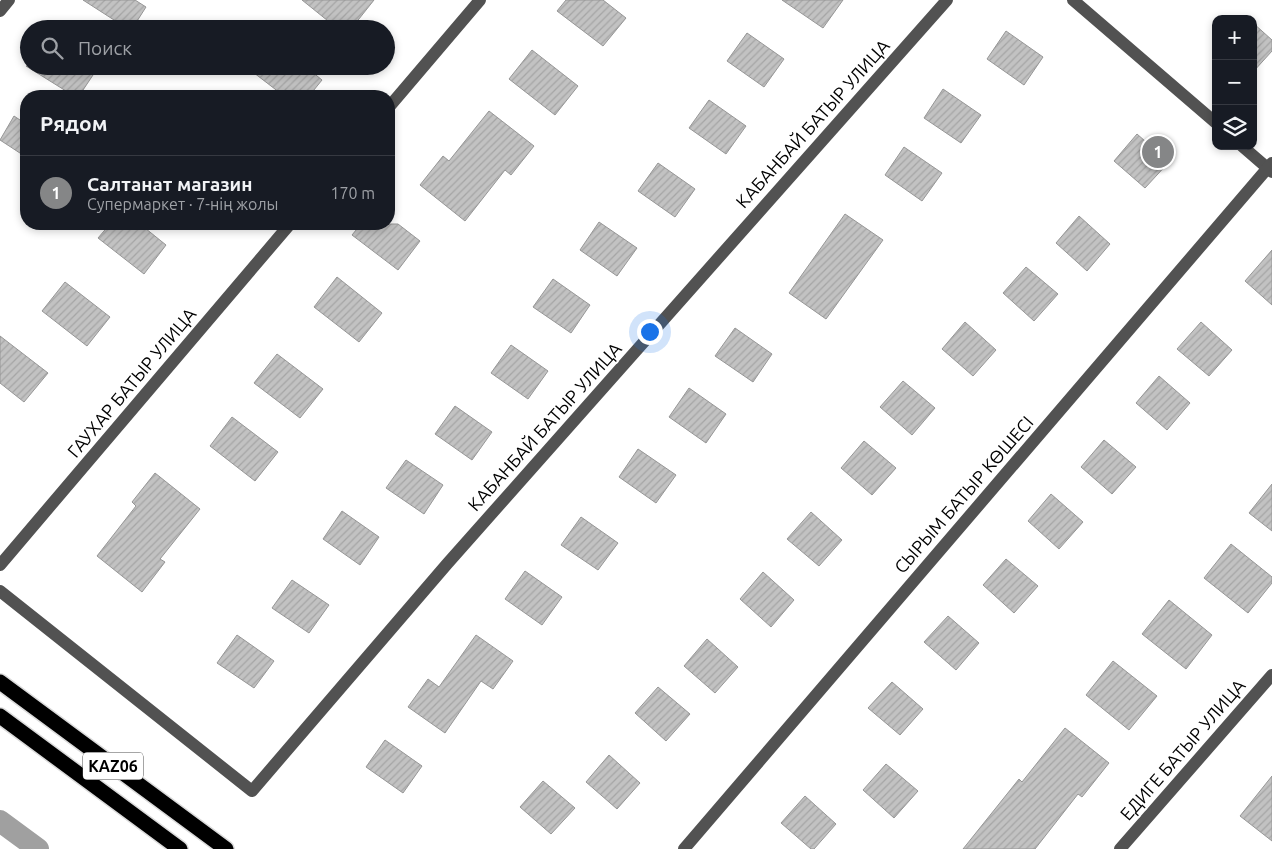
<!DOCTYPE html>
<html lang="ru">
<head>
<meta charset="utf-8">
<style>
	body { margin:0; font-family:Ubuntu,sans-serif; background:#20242c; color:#f1f3f6 }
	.controls { position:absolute; right:15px; top:15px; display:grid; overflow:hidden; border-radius:10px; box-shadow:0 2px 8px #0003 }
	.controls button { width:45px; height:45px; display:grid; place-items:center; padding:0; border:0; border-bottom:1px solid #363941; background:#171b24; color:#f1f3f6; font:25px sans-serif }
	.you { position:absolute; left:649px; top:331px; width:18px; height:18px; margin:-12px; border:4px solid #fff; border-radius:50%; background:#1a73e8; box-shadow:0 0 0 8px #1a73e833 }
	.badge { display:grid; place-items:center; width:32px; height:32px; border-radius:50%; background:#858687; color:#fff; font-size:16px; font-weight:700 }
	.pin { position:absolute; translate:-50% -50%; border:2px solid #fff; box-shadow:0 1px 5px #0006 }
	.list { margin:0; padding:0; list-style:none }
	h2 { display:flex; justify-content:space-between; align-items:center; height:65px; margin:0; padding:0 20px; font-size:21px }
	h2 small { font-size:16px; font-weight:400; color:#9ea1a6 }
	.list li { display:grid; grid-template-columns:32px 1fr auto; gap:15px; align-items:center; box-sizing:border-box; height:75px; padding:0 20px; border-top:1px solid #363941 }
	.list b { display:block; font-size:19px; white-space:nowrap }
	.list p { margin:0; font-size:16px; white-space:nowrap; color:#9ea1a6 }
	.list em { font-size:16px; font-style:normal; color:#9ea1a6 }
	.icon { flex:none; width:28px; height:28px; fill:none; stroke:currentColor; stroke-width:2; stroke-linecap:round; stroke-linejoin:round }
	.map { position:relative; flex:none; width:1272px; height:849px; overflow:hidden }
	.search { position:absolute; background:#171b24; box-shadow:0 2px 8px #0003; left:20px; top:20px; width:375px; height:55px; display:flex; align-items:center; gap:12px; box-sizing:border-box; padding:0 18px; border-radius:28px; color:#9ea1a6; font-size:19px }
	.panel { position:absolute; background:#171b24; box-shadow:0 2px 8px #0003; left:20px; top:90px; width:375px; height:140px; border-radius:20px }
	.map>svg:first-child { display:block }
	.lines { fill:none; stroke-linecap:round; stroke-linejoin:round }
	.canal { stroke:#a0a0a0; stroke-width:22 }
	.building { fill:url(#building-hatch); stroke:#969696 }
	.highway-casing { stroke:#dbdbdb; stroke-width:18 }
	.minor { stroke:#525252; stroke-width:12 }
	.highway { stroke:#000; stroke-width:15 }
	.labels { text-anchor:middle; stroke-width:4; stroke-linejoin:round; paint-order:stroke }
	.shield { fill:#fff; stroke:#4c4c4c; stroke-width:1 }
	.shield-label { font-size:16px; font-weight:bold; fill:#000 }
	.street-label { font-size:18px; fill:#000; stroke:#fff }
</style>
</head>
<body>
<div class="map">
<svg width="1272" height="849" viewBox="0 0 1272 849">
	<defs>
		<pattern id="building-hatch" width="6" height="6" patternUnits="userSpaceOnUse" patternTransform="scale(1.25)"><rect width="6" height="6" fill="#c2c2c2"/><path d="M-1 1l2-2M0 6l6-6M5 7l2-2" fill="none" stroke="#a5a5a5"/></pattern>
	</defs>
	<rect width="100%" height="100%" fill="#fff"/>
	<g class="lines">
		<path class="canal" d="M0 821 38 849"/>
	</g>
	<g class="building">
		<path d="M83 0H135L146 7 132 29H128Z"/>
		<path d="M302 0H374L351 29H338Z"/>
		<path d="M566 0H603L626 18 603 46 557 11Z"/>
		<path d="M782 0H843L823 28Z"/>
		<path d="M1253 23 1272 40V51L1253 72Z"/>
		<path d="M1006 31 1043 57 1024 85 987 59Z"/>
		<path d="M747 33 784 59 764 87 727 61Z"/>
		<path d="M532 50 578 86 555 115 509 79Z"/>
		<path d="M26 66H79L93 75 79 96H74Z"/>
		<path d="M245 66H305L322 80 309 96H284Z"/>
		<path d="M943 89 981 115 961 143 924 118Z"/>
		<path d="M709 100 746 126 726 154 689 128Z"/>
		<path d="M489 111 534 146 511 175 505 170 465 221 420 185 443 156 449 161Z"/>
		<path d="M14 116 26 124V157L0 140Z"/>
		<path d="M1137 134 1169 162 1145 188 1114 161Z"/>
		<path d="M904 147 942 173 922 201 885 175Z"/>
		<path d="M658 163 695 189 675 217 638 191Z"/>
		<path d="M845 214 883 240 826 319 789 293Z"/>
		<path d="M1079 216 1110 244 1087 271 1056 243Z"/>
		<path d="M599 222 637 248 617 276 580 250Z"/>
		<path d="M110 224H140L166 245 144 274 98 238Z"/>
		<path d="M361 224H398L420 241 398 270 352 235Z"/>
		<path d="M1272 250V305L1245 281Z"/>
		<path d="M1026 267 1058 294 1034 321 1003 293Z"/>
		<path d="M337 277 382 313 359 342 314 307Z"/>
		<path d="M553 279 590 305 571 333 533 307Z"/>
		<path d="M65 282 110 317 87 346 42 311Z"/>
		<path d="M965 322 996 350 973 376 942 349Z"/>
		<path d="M1201 322 1232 350 1209 376 1177 349Z"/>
		<path d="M735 328 772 354 753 382 715 356Z"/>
		<path d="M0 336 48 373 24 402 0 383Z"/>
		<path d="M511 345 548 371 528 399 491 373Z"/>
		<path d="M277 354 323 389 300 418 254 383Z"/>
		<path d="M1159 376 1190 403 1167 430 1136 403Z"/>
		<path d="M903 381 935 408 912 435 880 407Z"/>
		<path d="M689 388 726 414 706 443 669 417Z"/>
		<path d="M455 406 492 432 472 460 435 434Z"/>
		<path d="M232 417 278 452 255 481 210 446Z"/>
		<path d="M1104 440 1136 467 1112 494 1081 467Z"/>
		<path d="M864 441 896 468 872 495 841 468Z"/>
		<path d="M638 449 676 475 656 503 619 477Z"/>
		<path d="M406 460 443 485 424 514 386 488Z"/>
		<path d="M155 473 200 509 160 559 165 562 142 592 97 556 136 506 132 502Z"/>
		<path d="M1272 484V531L1249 513Z"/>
		<path d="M1051 494 1083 522 1059 549 1028 521Z"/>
		<path d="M342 511 379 537 360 565 323 539Z"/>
		<path d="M811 512 842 540 819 566 787 539Z"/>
		<path d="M581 517 618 543 598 570 561 545Z"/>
		<path d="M1231 544 1272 577V583L1248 613 1204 578Z"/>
		<path d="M1006 559 1038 586 1014 613 983 585Z"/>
		<path d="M525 571 562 597 542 625 505 599Z"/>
		<path d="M763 572 794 600 771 627 740 599Z"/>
		<path d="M292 580 329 605 309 633 272 608Z"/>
		<path d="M1169 600 1212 635 1186 669 1142 634Z"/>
		<path d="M948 616 979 643 956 670 924 642Z"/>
		<path d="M237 635 274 661 254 688 217 663Z"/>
		<path d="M476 635 513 661 493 689 481 681 445 733 408 707 428 679 439 687Z"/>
		<path d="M707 639 738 667 715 693 684 666Z"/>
		<path d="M1113 661 1157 696 1129 730 1086 695Z"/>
		<path d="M892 682 923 709 900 735 868 708Z"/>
		<path d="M658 687 690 714 666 741 635 713Z"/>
		<path d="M1065 728 1109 763 1082 797 1078 794 1035 849H963L1019 779 1022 782Z"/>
		<path d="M385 740 422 766 403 793 366 767Z"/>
		<path d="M609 755 640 783 617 809 586 782Z"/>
		<path d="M886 764 918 791 894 818 863 790Z"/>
		<path d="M1272 776V841L1240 816Z"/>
		<path d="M543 781 575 808 551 834 520 807Z"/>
		<path d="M805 796 836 824 814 849H811L781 823Z"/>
	</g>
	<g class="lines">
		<defs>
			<g id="highway">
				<path d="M0 682 226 849"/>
				<path d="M0 716 180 849"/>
			</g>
		</defs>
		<use href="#highway" class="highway-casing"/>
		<g class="minor">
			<path d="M1073 0 1216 123"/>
			<path d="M0 11 9 0"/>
			<path d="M389 107 480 0"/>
			<path d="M1242 146 1272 172"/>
			<path d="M0 565 290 224"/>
			<path d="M0 591 252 791 447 564 947 0"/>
			<path d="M684 849 1272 163"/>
			<path d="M1120 849 1272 675"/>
		</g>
		<use href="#highway" class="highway"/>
	</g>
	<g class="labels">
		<rect class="shield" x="83" y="752.5" width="60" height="27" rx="4"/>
		<g class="shield-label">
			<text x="113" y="772">KАZ06</text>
		</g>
		<g class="street-label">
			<text transform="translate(813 124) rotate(-48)" y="6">КАБАНБАЙ БАТЫР УЛИЦА</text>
			<text transform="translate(132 383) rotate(-50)" y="6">ГАУХАР БАТЫР УЛИЦА</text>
			<text transform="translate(545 427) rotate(-48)" y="6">КАБАНБАЙ БАТЫР УЛИЦА</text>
			<text transform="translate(964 495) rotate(-49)" y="6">СЫРЫМ БАТЫР КӨШЕСІ</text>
			<text transform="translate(1183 750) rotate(-49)" y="6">ЕДИГЕ БАТЫР УЛИЦА</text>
		</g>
	</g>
</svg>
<div class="controls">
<button>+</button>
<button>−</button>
<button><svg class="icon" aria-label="layers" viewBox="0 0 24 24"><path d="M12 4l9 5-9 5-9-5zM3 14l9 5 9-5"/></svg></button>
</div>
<div class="you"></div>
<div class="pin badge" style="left:1158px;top:152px">1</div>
<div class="search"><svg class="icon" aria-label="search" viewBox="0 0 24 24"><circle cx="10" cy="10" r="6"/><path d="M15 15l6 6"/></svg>Поиск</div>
<section class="panel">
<h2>Рядом<small></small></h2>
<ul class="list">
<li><span class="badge">1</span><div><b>Салтанат магазин</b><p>Супермаркет · 7-нің жолы</p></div><em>170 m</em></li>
</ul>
</section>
</div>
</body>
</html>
